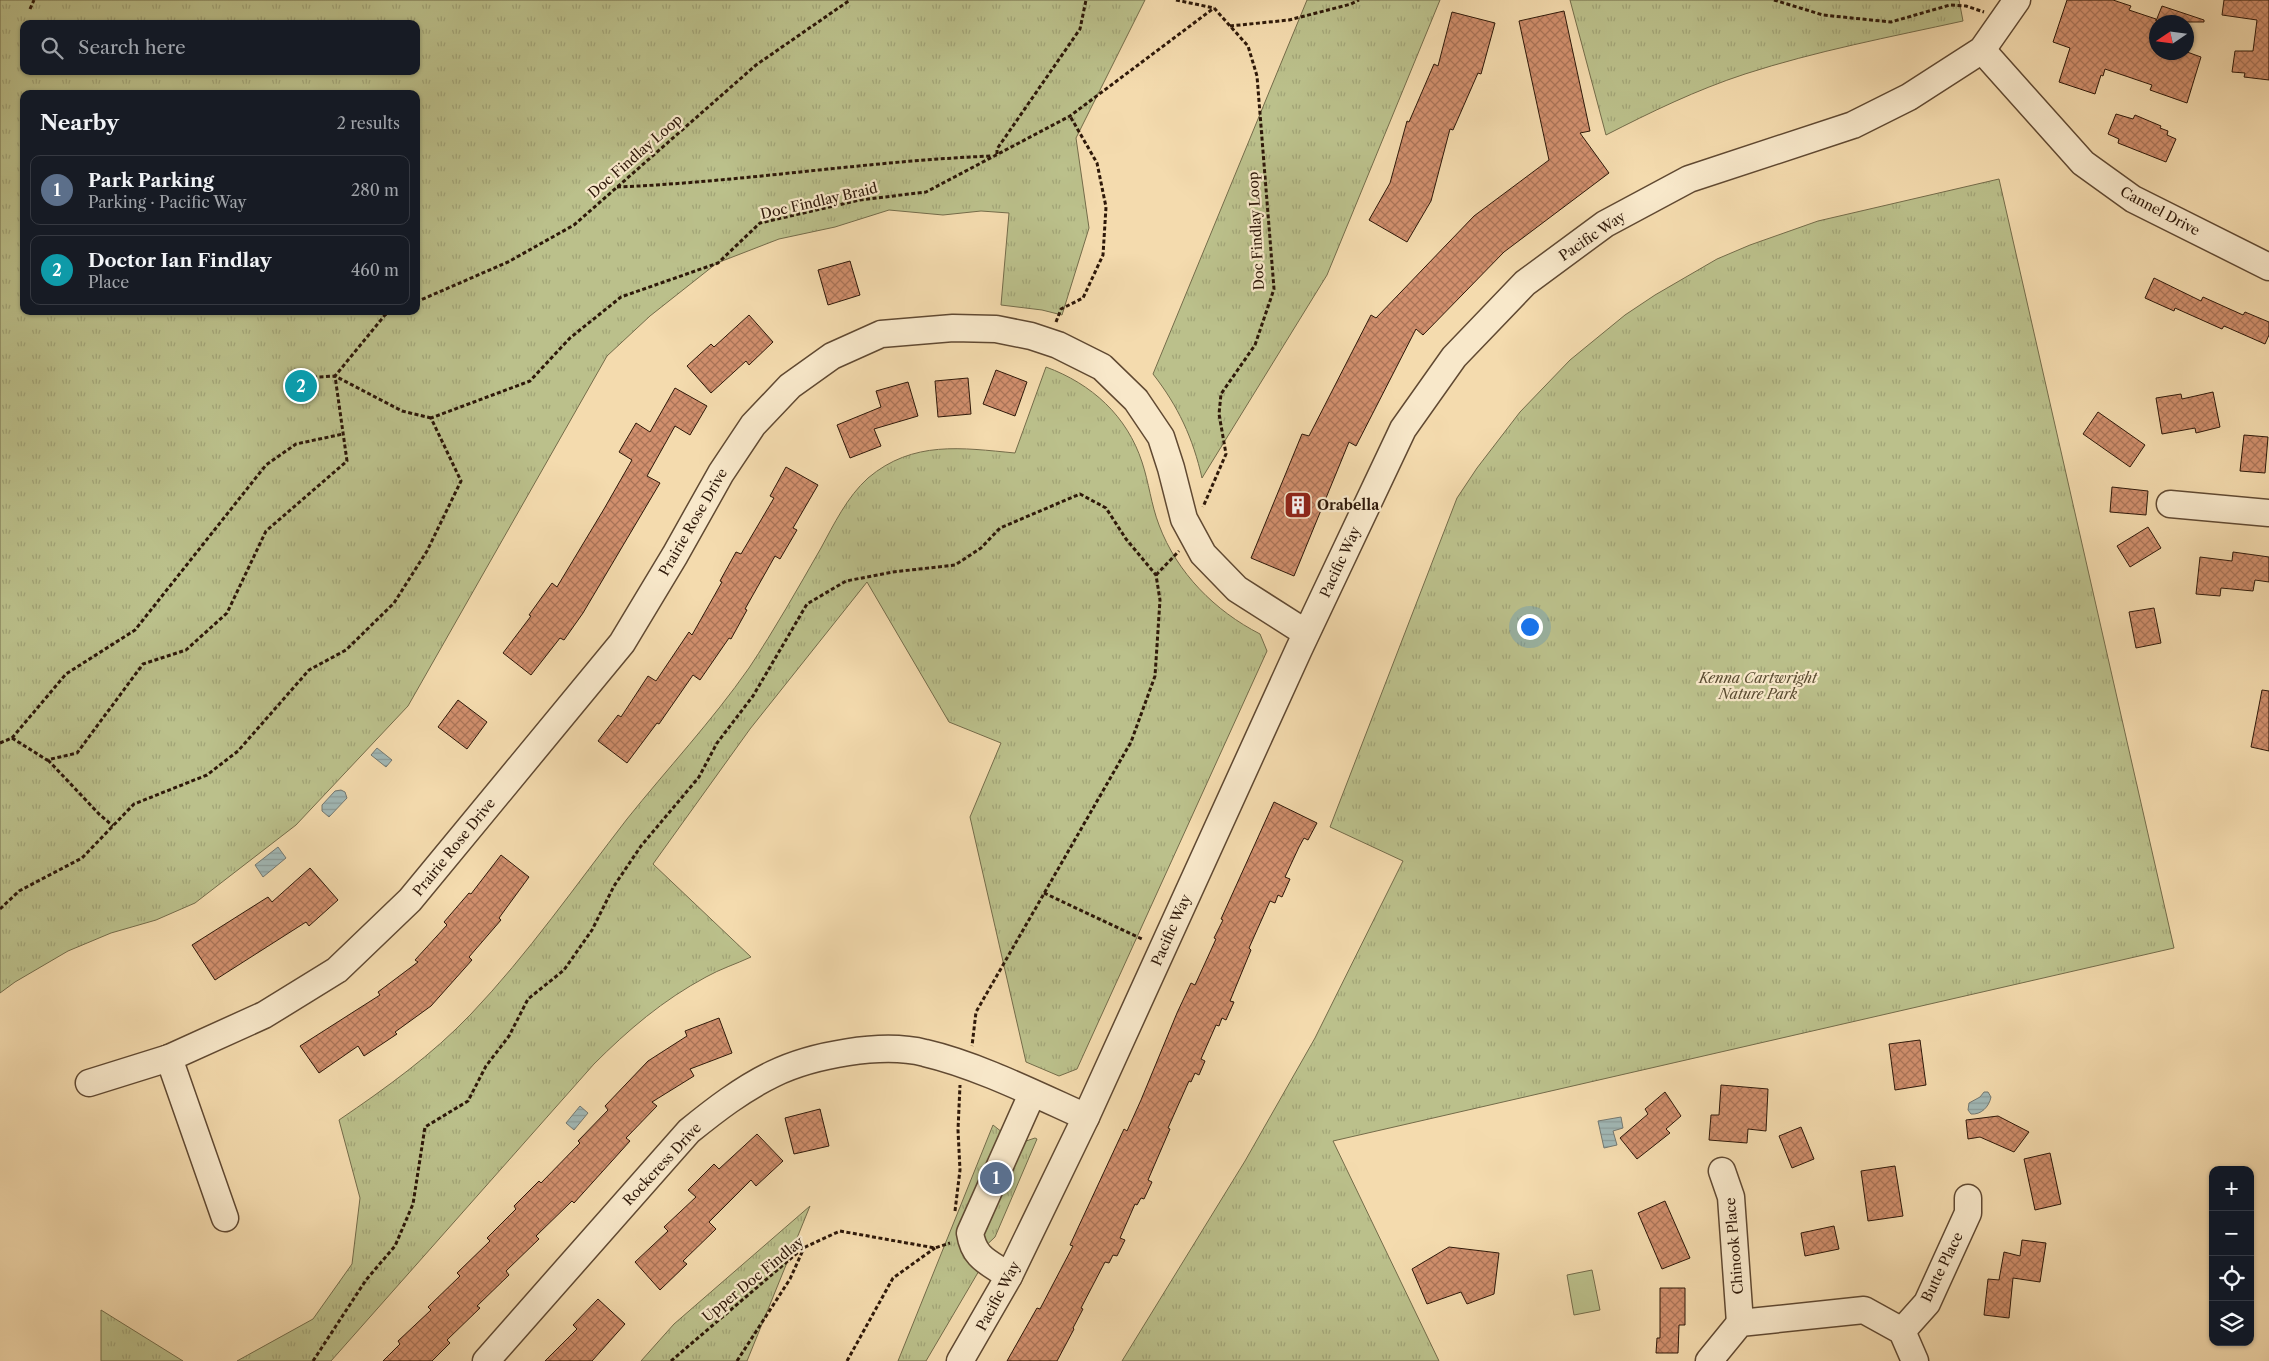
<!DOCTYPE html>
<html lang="en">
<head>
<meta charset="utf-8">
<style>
	body { margin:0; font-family:"Libre Caslon Text",serif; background:#242831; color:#f1f3f6 }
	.controls { position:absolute; right:15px; bottom:15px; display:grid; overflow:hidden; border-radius:10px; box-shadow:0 1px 4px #0004 }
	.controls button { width:45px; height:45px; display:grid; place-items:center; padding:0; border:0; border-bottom:1px solid #363941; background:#171b24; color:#f1f3f6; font:25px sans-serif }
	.compass { position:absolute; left:2149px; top:15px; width:45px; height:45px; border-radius:50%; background:#171b24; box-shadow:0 1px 4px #0004; rotate:257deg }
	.you { position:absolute; left:1529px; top:626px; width:18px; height:18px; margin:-12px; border:4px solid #fff; border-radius:50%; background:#1a73e8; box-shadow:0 0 0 8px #1a73e833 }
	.badge { display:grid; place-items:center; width:32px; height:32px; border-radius:50%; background:#c59692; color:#fff; font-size:16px; font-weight:700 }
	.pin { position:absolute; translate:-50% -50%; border:2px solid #fff; box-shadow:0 1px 5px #0006 }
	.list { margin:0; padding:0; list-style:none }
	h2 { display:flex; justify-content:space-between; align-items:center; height:65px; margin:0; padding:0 20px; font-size:21px }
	h2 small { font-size:16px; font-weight:400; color:#9ea1a6 }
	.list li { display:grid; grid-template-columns:32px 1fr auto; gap:15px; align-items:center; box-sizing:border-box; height:70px; margin:0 10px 10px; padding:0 10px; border:1px solid #363941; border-radius:10px }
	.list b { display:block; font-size:19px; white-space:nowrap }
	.list p { margin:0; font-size:16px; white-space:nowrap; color:#9ea1a6 }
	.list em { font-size:16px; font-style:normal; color:#9ea1a6 }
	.icon { flex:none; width:28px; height:28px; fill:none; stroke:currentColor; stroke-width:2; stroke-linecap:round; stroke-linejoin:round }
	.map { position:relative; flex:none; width:2269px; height:1361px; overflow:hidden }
	.search { position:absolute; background:#171b24; box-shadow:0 1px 4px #0004; left:20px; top:20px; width:400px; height:55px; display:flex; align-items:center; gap:12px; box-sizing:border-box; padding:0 18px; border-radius:10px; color:#9ea1a6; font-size:19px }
	.panel { position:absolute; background:#171b24; box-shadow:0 1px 4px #0004; left:20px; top:90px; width:400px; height:225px; border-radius:10px }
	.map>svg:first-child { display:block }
	.park { fill:url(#park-tufts); stroke:#746c4a; fill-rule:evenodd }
	.pitch { fill:#bbc08b; stroke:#746c4a }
	.water { fill:url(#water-rules); stroke:#737871 }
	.building { fill:url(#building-cross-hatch); stroke:#2e1809 }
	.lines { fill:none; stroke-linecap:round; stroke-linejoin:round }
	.minor-casing { stroke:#604932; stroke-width:29 }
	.path { stroke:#2e1809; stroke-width:3; stroke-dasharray:4 2.5; stroke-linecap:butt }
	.minor { stroke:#f8e8ca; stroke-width:26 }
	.labels { text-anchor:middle; stroke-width:4.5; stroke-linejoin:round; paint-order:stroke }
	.street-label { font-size:14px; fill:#2e1809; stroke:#f8e8ca }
	.poi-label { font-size:14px; font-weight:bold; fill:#2e1809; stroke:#f8e8ca; text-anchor:start }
	.park-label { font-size:14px; font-style:italic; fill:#584a30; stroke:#f8e8ca }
</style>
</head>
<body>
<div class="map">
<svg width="2269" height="1361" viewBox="0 0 2269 1361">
	<defs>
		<pattern id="park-tufts" width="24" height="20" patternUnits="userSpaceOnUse" patternTransform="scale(1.25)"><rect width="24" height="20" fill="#bbc08b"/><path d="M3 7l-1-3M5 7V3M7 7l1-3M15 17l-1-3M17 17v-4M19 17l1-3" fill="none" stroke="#a1a477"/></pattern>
		<pattern id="water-rules" width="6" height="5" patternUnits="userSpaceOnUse" patternTransform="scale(1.25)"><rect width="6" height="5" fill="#a1b8b6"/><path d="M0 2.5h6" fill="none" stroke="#8b9d9b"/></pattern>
		<pattern id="building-cross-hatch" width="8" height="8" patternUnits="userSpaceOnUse" patternTransform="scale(1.25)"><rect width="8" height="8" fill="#d18f6d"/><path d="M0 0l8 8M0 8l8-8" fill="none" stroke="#aa7458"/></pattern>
	</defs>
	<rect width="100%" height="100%" fill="#f4dbae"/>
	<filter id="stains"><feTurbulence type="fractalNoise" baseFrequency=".004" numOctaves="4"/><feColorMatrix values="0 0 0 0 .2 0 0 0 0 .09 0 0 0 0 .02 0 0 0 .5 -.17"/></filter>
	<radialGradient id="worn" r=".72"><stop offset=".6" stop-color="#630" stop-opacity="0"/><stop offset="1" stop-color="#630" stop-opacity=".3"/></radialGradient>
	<g class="park">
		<path d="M0 0H1145L1076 138 1089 228 1062 315 1042 310 1001 305 1009 213 981 211 943 215 889 210 835 227 779 239 717 263 650 316 607 356 408 706 296 825 195 903 156 920 111 933 68 951 15 982 0 993ZM24 24H416V71H24ZM24 94H416V311H24Z"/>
		<path d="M1307 0H1440L1327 275 1202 478C1193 438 1178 406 1153 374Z"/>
		<path d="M1570 0H1959L1963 21C1890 37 1816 51 1745 74 1696 90 1651 112 1606 135Z"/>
		<path d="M1999 179 2174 948 1333 1141 1439 1361H1122L1245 1161 1315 1038 1403 861 1330 827 1457 498 1477 468 1520 412 1570 360 1625 315 1655 295 1717 259 1750 245 1818 221Z"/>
		<path d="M1046 367C1092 384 1127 416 1142 462 1149 483 1151 504 1159 525 1177 573 1215 611 1260 634L1267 651 1077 1069 1059 1076 1026 1062 970 817 1001 743 949 722 867 582 750 729 653 864 751 957C736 964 720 969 706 977 663 1000 628 1030 594 1064L331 1361H237L313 1319 352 1264 360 1198 339 1120C386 1088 432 1055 471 1014 528 954 576 885 627 819 667 769 712 721 749 668 775 629 798 588 821 548 834 524 847 497 868 478 913 440 962 448 1015 453Z"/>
		<path d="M993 1125 1017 1144 1035 1138 1037 1139 995 1237 976 1255 983 1264 926 1361H898Z"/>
		<path d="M810 1206 747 1361H641L674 1324Z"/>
		<path d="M101 1310 183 1361H101Z"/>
	</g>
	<path class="pitch" d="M1592 1270 1600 1310 1574 1315 1567 1275Z"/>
	<g class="water">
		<path d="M377 748 392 760 386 767 371 755Z"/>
		<path d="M341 790 345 792 347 798 329 817 322 811V805L335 791Z"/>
		<path d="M278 847 286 858 263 877 255 865Z"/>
		<path d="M1984 1092H1988L1991 1097C1989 1107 1981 1115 1971 1114L1968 1110 1969 1103 1980 1097Z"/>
		<path d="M580 1106 588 1113 574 1130 566 1123Z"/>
		<path d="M1621 1117 1623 1128 1613 1131 1617 1145 1604 1148 1598 1121Z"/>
	</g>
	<g class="building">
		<path d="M2067 0H2113L2131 6 2129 10 2156 19V21L2162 6 2204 20V22H2156V52H2187L2201 57 2187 103 2150 90 2152 85 2105 69 2103 76 2101 75 2095 94 2059 82 2070 48 2053 42Z"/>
		<path d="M2224 0H2269V80L2244 77 2245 73 2232 72 2235 51H2253L2257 20 2222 15Z"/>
		<path d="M1564 11 1590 131 1580 133 1609 173 1504 252 1423 335 1416 329 1356 446 1349 442 1294 576 1251 558 1302 434 1309 436 1371 315 1376 318 1474 216 1549 160 1519 21Z"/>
		<path d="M1452 12 1495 23 1481 74 1478 73 1453 130 1450 129 1431 201 1407 242 1369 220 1390 183 1407 121 1409 122 1434 64 1438 66Z"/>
		<path d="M2116 114 2133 119 2135 115 2161 126 2160 128 2168 131 2167 135 2176 139 2166 162 2118 143 2119 139 2108 134Z"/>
		<path d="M850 261 860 295 828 305 818 270Z"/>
		<path d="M2154 278 2201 301 2203 297 2243 315 2245 312 2269 322V335L2265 344 2224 326 2222 329 2175 308 2174 311 2145 298Z"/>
		<path d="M749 315 773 342 749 365 746 361 711 393 687 366 711 344 714 347Z"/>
		<path d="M996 370 1027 382 1015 416 983 404Z"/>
		<path d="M968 378 971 414 938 417 935 381Z"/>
		<path d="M908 382 918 416 874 429 881 446 850 458 837 425 881 407 876 391Z"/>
		<path d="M675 388 707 406 690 435 675 426 647 476 660 483 583 613 564 640 560 638 531 675 503 653 531 616 529 615 552 583 557 587 604 509 632 460 619 452 636 423 650 432Z"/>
		<path d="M2213 392 2220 427 2196 433 2195 428 2162 434 2156 398 2181 394 2182 399Z"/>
		<path d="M2098 412 2145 445 2130 467 2083 434Z"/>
		<path d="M2244 435 2268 437 2265 473 2240 471Z"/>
		<path d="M786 467 818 485 793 528 797 530 780 559 775 556 745 609 747 610 731 639 729 638 700 680 693 675 659 724 657 723 627 763 598 741 618 715 621 717 648 676 656 681 689 632 692 635 722 582 720 581 736 552 741 554 774 498 770 496Z"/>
		<path d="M2112 487 2148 491 2146 515 2110 512Z"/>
		<path d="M2148 527 2161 548 2130 567 2117 546Z"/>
		<path d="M2233 552 2269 557V582L2255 580 2253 591 2221 588 2220 596 2196 594 2200 557 2232 561Z"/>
		<path d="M2154 608 2161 643 2136 648 2129 612Z"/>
		<path d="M2262 690 2269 691V751L2251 747Z"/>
		<path d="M458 700 487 722 467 749 438 727Z"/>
		<path d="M1274 802 1317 823 1308 840 1304 838 1299 847 1285 877 1290 879 1282 897 1278 895 1275 903 1270 901 1249 948 1251 950 1230 1001 1234 1002 1226 1020 1222 1018 1219 1026 1216 1025 1201 1059 1205 1061 1199 1075 1195 1073 1191 1082 1189 1081 1168 1128 1170 1129 1148 1180 1152 1182 1144 1199 1141 1198 1137 1205 1135 1204 1120 1238 1125 1240 1117 1256 1113 1255 1109 1263 1105 1262 1081 1308 1083 1309 1073 1328 1074 1329 1057 1361H1007L1037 1308 1040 1309 1073 1246 1070 1245 1124 1129 1127 1131 1141 1100 1177 1013 1191 983 1195 985 1216 939 1214 938 1223 920 1221 919Z"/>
		<path d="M501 855 529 877 499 918 501 920 469 957 472 960 431 1006 395 1032 397 1034 364 1056 358 1046 319 1073 300 1046 380 995 378 992 418 962 415 960 447 925 444 922 469 893 471 894Z"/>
		<path d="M310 868 338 900 309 926 306 922 215 980 192 945 268 897 272 902Z"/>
		<path d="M719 1018 732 1053 690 1069 694 1076 652 1102 657 1106 626 1138 630 1141 574 1203 572 1201 536 1236 539 1239 506 1271 509 1275 477 1306 480 1308 447 1340 450 1343 432 1361H383L400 1344 398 1341 431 1310 428 1307 460 1276 457 1273 490 1241 487 1238 516 1209 514 1206 539 1181 541 1183 580 1143 578 1141 608 1110 605 1106 648 1061 687 1036 685 1031Z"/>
		<path d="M1920 1040 1926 1085 1895 1090 1889 1044Z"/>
		<path d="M1721 1085 1768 1089 1766 1131 1748 1129 1747 1143 1709 1140 1711 1115H1719Z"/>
		<path d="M1665 1092 1681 1116 1666 1129 1670 1133 1637 1159 1620 1138 1648 1114 1645 1109Z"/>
		<path d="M820 1109 829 1146 794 1154 785 1118Z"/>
		<path d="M1998 1116 2029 1132 2014 1152 1980 1137 1968 1139 1966 1120Z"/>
		<path d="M1801 1127 1814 1159 1792 1168 1779 1136Z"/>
		<path d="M757 1134 783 1161 756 1186 751 1180 709 1222 716 1229 683 1261 687 1264 660 1290 635 1262 668 1231 664 1227 696 1197 688 1190 714 1164 719 1169Z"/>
		<path d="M2050 1153 2061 1204 2035 1210 2024 1159Z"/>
		<path d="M1895 1166 1903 1216 1868 1221 1861 1171Z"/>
		<path d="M1665 1201 1690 1258 1662 1269 1638 1213Z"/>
		<path d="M1834 1226 1839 1249 1805 1256 1801 1233Z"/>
		<path d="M2022 1240 2046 1243 2040 1282 2013 1278 2009 1318 1984 1315 1988 1279 1999 1280 2004 1252 2020 1256Z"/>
		<path d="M1449 1247 1499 1253 1494 1294 1467 1304 1461 1292 1427 1304 1412 1269Z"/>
		<path d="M1660 1288H1685V1325H1679L1678 1353H1656L1657 1338H1660Z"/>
		<path d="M598 1299 625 1324 592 1361H545L577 1329 573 1325Z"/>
	</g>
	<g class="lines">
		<defs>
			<g id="minor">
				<path d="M1982 50 2083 163 2133 199 2269 267"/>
				<path d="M2170 504 2269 513"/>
				<path d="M169 1058 225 1218"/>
				<path d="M89 1083 169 1058 264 1015 337 970 410 900 622 643 675 555 721 473 753 425 790 386 832 356 881 334 953 328 996 329 1031 336 1058 345 1102 367 1136 400 1161 437 1171 468 1184 519 1203 554 1237 589 1306 633"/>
				<path d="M1722 1171 1731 1197 1740 1323"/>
				<path d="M1009 1276C989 1262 974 1259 970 1233L1032 1094"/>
				<path d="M1902 1331 1927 1303 1968 1213V1198"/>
				<path d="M486 1361 689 1131C715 1110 742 1089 773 1074 812 1055 882 1042 925 1053 977 1065 1037 1095 1086 1117"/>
				<path d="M960 1361 1009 1276 1086 1117 1299 649 1403 429 1454 357 1525 283 1605 224 1689 179 1853 125 1909 97 1982 50 2017 0"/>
				<path d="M1709 1361 1740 1323 1864 1310 1902 1331 1915 1361"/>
			</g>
		</defs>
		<use href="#minor" class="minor-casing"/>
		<g class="path">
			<path d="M1176 0 1214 8 1248 46 1257 76 1274 289 1255 345 1221 394 1219 414 1226 454 1203 507"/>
			<path d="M1774 0 1823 15 1891 22 1950 5 1966 6 1984 12"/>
			<path d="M30 9 34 0"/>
			<path d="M1230 26 1289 20 1351 4 1359 0"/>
			<path d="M997 154V149L1080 29 1086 0"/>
			<path d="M617 187C743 182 866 161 992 156"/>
			<path d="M416 302 508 262 574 225 756 65 850 0"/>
			<path d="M1056 322 1061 309 1083 298 1103 255 1106 207 1097 163 1070 116"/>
			<path d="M300 378 335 376 402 411 431 418"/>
			<path d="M1156 575 1179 551"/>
			<path d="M12 738 66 674 135 630 266 465 296 444 343 434"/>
			<path d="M0 743 12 738 47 760 77 753 143 664 186 650 227 613 266 531 347 461 335 376 385 315 394 311"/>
			<path d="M48 760 99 814 113 826"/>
			<path d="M1044 893 1144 940"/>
			<path d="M0 909 19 891 82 858 134 804 207 775 238 751 309 670 346 650 394 603 427 551 461 481 431 418 530 381 570 338 621 297 718 263 760 223 860 200 926 192 1070 116 1214 8"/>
			<path d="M955 1211 960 1170 958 1130 960 1085"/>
			<path d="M313 1361 366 1280 395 1246 413 1204 425 1127 468 1101 486 1066 509 1036 528 999 564 970 592 930 614 886 641 846 699 777 717 743 753 696 807 604 846 581 893 572 955 565 981 548 1000 528 1080 494 1106 508 1126 539 1156 575 1160 600 1155 676 1131 742 976 1012 972 1046"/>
			<path d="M671 1361 803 1248 840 1231 935 1248 950 1243"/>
			<path d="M737 1361 790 1279 803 1250"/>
			<path d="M847 1361 893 1278 935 1248"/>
		</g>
		<use href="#minor" class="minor"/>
	</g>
	<defs>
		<symbol id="building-square" viewBox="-11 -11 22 22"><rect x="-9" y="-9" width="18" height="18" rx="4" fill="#8f2418" stroke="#f8e8ca"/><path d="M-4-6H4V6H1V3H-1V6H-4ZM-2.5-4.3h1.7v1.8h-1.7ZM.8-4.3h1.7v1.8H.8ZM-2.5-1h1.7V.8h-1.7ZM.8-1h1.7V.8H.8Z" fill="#fff"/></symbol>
	</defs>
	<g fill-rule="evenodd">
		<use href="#building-square" x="1282" y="489" width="32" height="32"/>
	</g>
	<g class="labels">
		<g class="street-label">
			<text transform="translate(635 156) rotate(-41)" y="5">Doc Findlay Loop</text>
			<text transform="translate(819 201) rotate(-13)" y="5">Doc Findlay Braid</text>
			<text transform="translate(2160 211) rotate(28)" y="5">Cannel Drive</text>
			<text transform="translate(1256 231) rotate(-93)" y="5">Doc Findlay Loop</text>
			<text transform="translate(1592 236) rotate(-34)" y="5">Pacific Way</text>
			<text transform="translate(693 522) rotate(-60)" y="5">Prairie Rose Drive</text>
			<text transform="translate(1340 562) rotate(-65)" y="5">Pacific Way</text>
			<text transform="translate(454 847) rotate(-51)" y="5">Prairie Rose Drive</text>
			<text transform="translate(1171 930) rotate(-66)" y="5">Pacific Way</text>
			<text transform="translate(662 1164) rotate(-47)" y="5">Rockcress Drive</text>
			<text transform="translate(1734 1246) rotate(-95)" y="5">Chinook Place</text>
			<text transform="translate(1942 1267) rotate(-64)" y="5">Butte Place</text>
			<text transform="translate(753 1279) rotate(-39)" y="5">Upper Doc Findlay</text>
			<text transform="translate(998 1296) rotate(-62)" y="5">Pacific Way</text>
		</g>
		<g class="poi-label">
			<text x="1317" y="510">Orabella</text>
		</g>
		<g class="park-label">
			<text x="1758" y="683">Kenna Cartwright<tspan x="1758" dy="16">Nature Park</tspan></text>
		</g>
	</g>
	<rect width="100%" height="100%" filter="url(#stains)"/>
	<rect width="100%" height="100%" fill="url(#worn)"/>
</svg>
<div class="controls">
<button>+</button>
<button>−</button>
<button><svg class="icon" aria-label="locate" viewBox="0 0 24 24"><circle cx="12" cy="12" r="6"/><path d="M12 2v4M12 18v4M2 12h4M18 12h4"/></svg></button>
<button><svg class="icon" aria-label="layers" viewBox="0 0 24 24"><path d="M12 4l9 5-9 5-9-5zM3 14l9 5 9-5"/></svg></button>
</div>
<svg class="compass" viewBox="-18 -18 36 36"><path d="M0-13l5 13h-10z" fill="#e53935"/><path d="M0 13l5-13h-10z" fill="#9ea1a6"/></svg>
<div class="you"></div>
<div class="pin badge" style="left:996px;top:1178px;background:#5c6f8a">1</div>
<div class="pin badge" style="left:301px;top:386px;background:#0f9aa8">2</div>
<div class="search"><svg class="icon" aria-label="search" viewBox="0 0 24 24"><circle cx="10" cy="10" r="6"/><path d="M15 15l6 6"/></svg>Search here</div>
<section class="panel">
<h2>Nearby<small>2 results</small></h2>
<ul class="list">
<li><span class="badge" style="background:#5c6f8a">1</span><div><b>Park Parking</b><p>Parking · Pacific Way</p></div><em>280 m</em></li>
<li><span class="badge" style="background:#0f9aa8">2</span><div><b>Doctor Ian Findlay</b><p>Place</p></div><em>460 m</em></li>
</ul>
</section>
</div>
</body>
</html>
